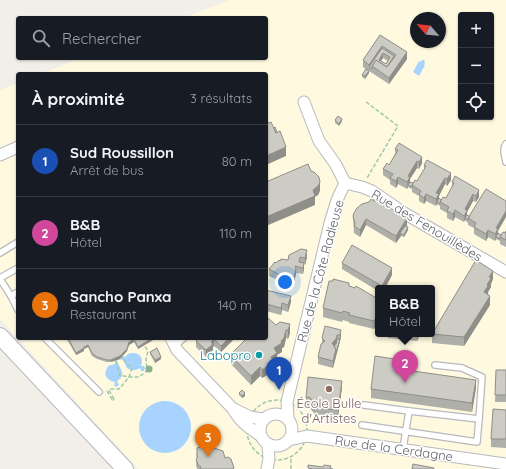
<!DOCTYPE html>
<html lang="fr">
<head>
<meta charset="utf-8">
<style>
	body { margin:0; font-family:Quicksand,sans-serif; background:#20242c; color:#f1f3f6 }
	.controls { position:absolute; right:12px; top:12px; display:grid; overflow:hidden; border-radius:4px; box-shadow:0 1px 3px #0004 }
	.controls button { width:36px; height:36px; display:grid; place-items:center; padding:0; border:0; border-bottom:1px solid #363941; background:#171b24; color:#f1f3f6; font:20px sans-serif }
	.compass { position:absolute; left:410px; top:12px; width:36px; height:36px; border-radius:50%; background:#171b24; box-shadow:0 1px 3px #0004; rotate:298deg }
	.you { position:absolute; left:285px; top:282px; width:14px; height:14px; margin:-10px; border:3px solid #fff; border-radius:50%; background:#1a73e8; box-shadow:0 0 0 6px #1a73e833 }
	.badge { display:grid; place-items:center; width:26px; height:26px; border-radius:50%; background:#2563eb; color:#fff; font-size:13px; font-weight:700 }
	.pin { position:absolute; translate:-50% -33px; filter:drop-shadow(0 1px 2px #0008) }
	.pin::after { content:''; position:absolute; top:21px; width:14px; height:12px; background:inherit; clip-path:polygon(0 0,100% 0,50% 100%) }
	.popup { position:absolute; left:375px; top:285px; width:60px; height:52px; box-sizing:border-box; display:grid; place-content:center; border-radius:4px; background:#171b24; filter:drop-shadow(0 1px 3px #0005); font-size:13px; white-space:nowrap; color:#9ea1a6 }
	.popup b { font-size:15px; color:#f1f3f6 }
	.popup::after { content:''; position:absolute; left:50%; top:100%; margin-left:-8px; border:8px solid transparent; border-top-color:#171b24 }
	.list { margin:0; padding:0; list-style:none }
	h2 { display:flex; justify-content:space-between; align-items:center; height:52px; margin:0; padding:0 16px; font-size:17px }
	h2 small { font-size:13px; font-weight:400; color:#9ea1a6 }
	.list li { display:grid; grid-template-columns:26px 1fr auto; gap:12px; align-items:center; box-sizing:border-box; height:72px; padding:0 16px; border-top:1px solid #363941 }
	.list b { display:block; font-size:15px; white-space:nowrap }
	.list p { margin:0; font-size:13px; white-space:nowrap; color:#9ea1a6 }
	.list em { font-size:13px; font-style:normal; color:#9ea1a6 }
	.icon { flex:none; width:22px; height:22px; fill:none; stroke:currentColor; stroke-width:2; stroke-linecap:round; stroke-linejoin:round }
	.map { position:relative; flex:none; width:506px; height:469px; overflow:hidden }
	.search { position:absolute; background:#171b24; box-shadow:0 1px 3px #0004; left:16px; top:16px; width:252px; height:44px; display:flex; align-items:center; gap:10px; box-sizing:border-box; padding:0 14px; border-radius:4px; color:#9ea1a6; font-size:15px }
	.panel { position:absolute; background:#171b24; box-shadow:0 1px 3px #0004; left:16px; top:72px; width:252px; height:268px; border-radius:4px }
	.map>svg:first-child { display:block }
	.commercial { fill:#fef9df; fill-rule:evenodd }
	.water { fill:#a9d3ff }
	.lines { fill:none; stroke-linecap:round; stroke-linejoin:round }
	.lane-casing { stroke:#b8b9be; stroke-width:8 }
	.street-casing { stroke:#b8b9be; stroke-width:13 }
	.secondary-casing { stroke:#b6b9bf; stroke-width:18 }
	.path { stroke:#9ec9ad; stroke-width:1.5; stroke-dasharray:4 2; stroke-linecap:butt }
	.lane { stroke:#fff; stroke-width:5.5 }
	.street { stroke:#fff; stroke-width:11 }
	.secondary { stroke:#fff; stroke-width:16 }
	.tree { fill:#89b28a }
	.wall { fill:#afafa9; fill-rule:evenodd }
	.shaded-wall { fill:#8f8e89 }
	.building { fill:#cccbc4; stroke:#8f8e89; fill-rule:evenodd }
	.culture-dot { fill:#0f9aa8; stroke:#fff; stroke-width:1.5 }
	.education-dot { fill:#8d6e63; stroke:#fff; stroke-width:1.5 }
	.labels { text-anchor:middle; stroke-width:3; stroke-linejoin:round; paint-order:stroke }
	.street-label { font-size:13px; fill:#5f6268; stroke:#fff }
	.culture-label { font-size:13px; fill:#0d838f; stroke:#fff; text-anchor:end }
	.education-label { font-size:13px; fill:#785e54; stroke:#fff }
</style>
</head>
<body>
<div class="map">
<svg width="506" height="469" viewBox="0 0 506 469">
	<rect width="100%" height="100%" fill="#f1efe8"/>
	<path class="commercial" d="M229 0H506V469H138L0 319V90L18 83V338H266V74H40L81 58H266V18H183ZM461 15H491V117H461ZM416 18H440V42H416ZM378 288H432V334H378Z"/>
	<g class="water">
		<path d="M422 60H424L425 62 424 65H425L419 76 413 72 419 61 420 62Z"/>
		<path d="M131 353C140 352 144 358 141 366H144L145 368 144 371H141L140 368C135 371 130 371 126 367L124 361 120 359 123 356 125 357 128 354Z"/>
		<path d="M117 360C119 369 128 374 117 381L119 385 116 387 114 385 115 382C109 381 106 378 105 373L108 366 115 364V361Z"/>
		<circle cx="165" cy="427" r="26"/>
	</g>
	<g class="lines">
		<defs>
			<g id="lane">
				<path d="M506 144C502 149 505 156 506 162"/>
				<path d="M0 253 18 242"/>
				<path d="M0 278 18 268"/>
				<path d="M0 279 11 296"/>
				<path d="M18 292 11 296 18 310"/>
				<path d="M45 338 99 392"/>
				<path d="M175 345 184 338"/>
				<path d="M364 405 409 411"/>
				<path d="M362 425 477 442 479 419"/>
				<path d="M403 449 409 411 479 419 482 377 462 368 435 365"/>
			</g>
			<g id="street">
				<path d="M304 102 319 141 336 165 345 183"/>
				<path d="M0 155 18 147"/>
				<path d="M345 183 362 187 372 191 404 213 506 272"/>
				<path d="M171 338 177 350 233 409C241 423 248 427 261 436"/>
				<path d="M234 409 250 417 263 419"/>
				<circle cx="276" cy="430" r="16"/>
				<path d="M288 418 287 402 291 385 330 223 337 200 345 183"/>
				<path d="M289 440 307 436 506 464"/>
				<path d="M267 469 269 459 268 444"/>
			</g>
			<path id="secondary" d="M0 336 125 469"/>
		</defs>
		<use href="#lane" class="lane-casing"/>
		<use href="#street" class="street-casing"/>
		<use href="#secondary" class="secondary-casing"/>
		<g class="path">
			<path d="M366 102 398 126 367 178"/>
			<path d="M116 361C117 365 119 370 119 375L129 377 132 368 127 364 122 357"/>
			<path d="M107 391 113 401 114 399"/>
			<path d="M114 399 109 390 110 389H119L129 377H139L147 371 146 359 148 351 144 345"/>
			<circle cx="277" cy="430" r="30"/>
			<path d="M291 469V457"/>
		</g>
		<use href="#lane" class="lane"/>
		<use href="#street" class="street"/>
		<use href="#secondary" class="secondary"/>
	</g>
	<circle class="tree" cx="149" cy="369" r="3.5"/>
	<g class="wall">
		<path d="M380 35 407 59 389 84 369 71V73L365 79 362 77V75L366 69 363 67V60ZM383 58 388 61 386 64 381 61Z"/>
		<path d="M335 120 342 121 339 126 335 123Z"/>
		<path d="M395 149 422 163 419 169 417 168 410 179V182L413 183 417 181 424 170V165L451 180 447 186 445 184 439 196V198L441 200 446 198 452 187V182L479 197 476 202 473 201 467 212V215L498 231V233L501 235 505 233 506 231V247L500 244V241L496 239 495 241 488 237 486 241 474 234V228L468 225V223L465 220 464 222 455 217 453 221 447 218V213L440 209V206L437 204 436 206 426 201 424 204 419 201V196L412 192V189L408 187 407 189 398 184 396 188 390 184V180L383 175V169L389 165 395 154Z"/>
		<path d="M353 216 407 225 406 226 408 230 404 237 401 236 396 243 366 225 360 237 354 233Z"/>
		<path d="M289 255 307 257 305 265 304 264V269L303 274 296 273 293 288 279 285V281L269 276V269L280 261 288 260Z"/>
		<path d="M342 263 392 275 385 288H378V291L342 269Z"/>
		<path d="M493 279 491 284V287L488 292 490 305 464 346 432 343V334Z"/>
		<path d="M349 286 378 299V322L374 329 349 323V322L343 320 342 322 323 317V308Z"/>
		<path d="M266 290 291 302 288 312 282 310 281 315 266 311Z"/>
		<path d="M290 324V333L288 339 286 338 284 347 282 348V352L277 355V362L274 364V371L262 378 260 376 251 385 230 363V355L276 325Z"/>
		<path d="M341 330V337L333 368 318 364V357L322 343V338Z"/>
		<path d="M388 334H420L417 341 388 338Z"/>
		<path d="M66 338H153V340L138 349 134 342 129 345 127 351 120 359 111 362H107L97 359 92 356 88 347 84 349V351L76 355Z"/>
		<path d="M235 338 221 352 214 346 213 347V350L206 357 196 347V341Z"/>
		<path d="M150 352 161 359 155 363 150 354Z"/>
		<path d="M400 369 476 388 472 412 371 398V389Z"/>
		<path d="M496 370H506V402H495Z"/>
		<path d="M342 387 338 417 314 414V413L306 404V398Z"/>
		<path d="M239 393 245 396 242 398 239 395Z"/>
		<path d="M506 410V448L491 447V439Z"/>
		<path d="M199 445 214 448 225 458 234 469H197L196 465 197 448 199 447Z"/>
	</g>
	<g class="shaded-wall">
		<path d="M382 46V53L372 66 369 67V71V65Z"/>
		<path d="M407 52V59L389 84V78Z"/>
		<path d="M383 53V58L379 64V60Z"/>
		<path d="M369 71V73L365 79V76Z"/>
		<path d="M342 119V121L339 126V124Z"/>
		<path d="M286 147V156L266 165V156Z"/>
		<path d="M422 157V163L419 169V162Z"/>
		<path d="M417 161V168L410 179V184L408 185V187L407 189 408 176Z"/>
		<path d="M451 173V180L447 186V179Z"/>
		<path d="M398 177V184L396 188V181Z"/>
		<path d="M445 178V184L439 196V201L437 202V204L436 206V193Z"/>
		<path d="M320 182V191L318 195 315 197V205L266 226V217L313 190Z"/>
		<path d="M479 190V197L476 202V196Z"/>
		<path d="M426 194V201L424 204V198Z"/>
		<path d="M473 194V201L467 212V217L465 218V220L464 222 465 209Z"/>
		<path d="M455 210V217L453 221V214Z"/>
		<path d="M506 211V217L498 231V236L496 237V239L495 241 496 228Z"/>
		<path d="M407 218V225L402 234 400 233 401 236 396 243V236Z"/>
		<path d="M366 219V225L360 237V230Z"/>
		<path d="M408 227V230L404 237V235Z"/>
		<path d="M488 230V237L486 241V234Z"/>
		<path d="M307 250V257L305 265V258Z"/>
		<path d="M304 263V269L303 274V268Z"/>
		<path d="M295 266V272L296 268V274L293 288V281Z"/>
		<path d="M392 268V275L385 288H382V286Z"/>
		<path d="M493 271V279L491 284V287L488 292V294L484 292 489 277Z"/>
		<path d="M291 296V302L288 312V305Z"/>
		<path d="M490 296V305L464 346V337Z"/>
		<path d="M282 303V310L281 315V308Z"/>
		<path d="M378 313V322L374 329V321Z"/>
		<path d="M290 324V333L288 339V330Z"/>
		<path d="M286 330V338L284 347 282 348V352L277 355V362L274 364V371L262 378V370L271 357 274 348 281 341Z"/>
		<path d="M341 330V337L333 368V361L336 349 340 339V335Z"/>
		<path d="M418 334H420L417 341V336Z"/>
		<path d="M337 335V341L336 346 333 349 332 343Z"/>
		<path d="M153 338V340L138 349V347Z"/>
		<path d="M229 338H235L221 352V346Z"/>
		<path d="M134 339V342L129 345 127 351 120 359 111 362V360L129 342Z"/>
		<path d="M214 339V346L213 347V350L206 357V350L211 342Z"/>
		<path d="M88 345V347L84 349V351L76 355V353Z"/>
		<path d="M161 357V359L155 363V360Z"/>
		<path d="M260 367V376L251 385V376Z"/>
		<path d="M476 380V388L472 412V403Z"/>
		<path d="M342 381V387L338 417V410Z"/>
		<path d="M245 393V396L242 398V396Z"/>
	</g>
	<g class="building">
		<path d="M380 35 407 52 389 78 372 66 376 60 387 67 396 55 382 46 369 65 363 60Z"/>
		<path d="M382 48 394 56 387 67 376 60 372 66V69L369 67ZM383 53 390 57 386 64 379 60Z"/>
		<path d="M366 69 369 71 365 76 362 75Z"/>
		<path d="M338 116 342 119 339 124 335 120Z"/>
		<path d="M271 122 276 133 280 131 286 147 266 156V124Z"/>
		<path d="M275 127 277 132 276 133 274 128Z"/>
		<path d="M399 143 422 157 419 162 417 161 408 176 410 177 407 182 398 177 396 181 390 178 393 174 383 169 387 163 389 165 398 150 395 149Z"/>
		<path d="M427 160 451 173 447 179 445 178 436 193 439 194 436 199 426 194 424 198 419 194 421 191 412 185 415 180 417 181 426 166 424 165Z"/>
		<path d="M308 164 311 171 314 172 319 177 320 182 318 186 313 190 315 196 266 217V182Z"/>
		<path d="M455 176 479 190 476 196 473 194 465 209 467 211 464 216 455 210 453 214 447 211 449 207 440 202 443 197 446 198 454 183 452 182Z"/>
		<path d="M410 182 413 183 412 185V187L408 185Z"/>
		<path d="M486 189 506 201V211L496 228 498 229 495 234 488 230 486 234 474 227 476 223 468 218Z"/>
		<path d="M439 198 441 200 440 202V204L437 202Z"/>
		<path d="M371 199 376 202 377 200 407 218 396 236 366 219 360 230 354 226 355 224 353 216 354 213 357 208 362 204 369 202Z"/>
		<path d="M467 215 470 217 468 218V220L465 218Z"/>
		<path d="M405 226 408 227 404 235 400 233Z"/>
		<path d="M506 231V240L500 237 503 232 505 233Z"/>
		<path d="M498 233 501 235 500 237V239L496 237Z"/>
		<path d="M352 245 392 268 382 286 342 263Z"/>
		<path d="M301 249 307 250 305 258 300 257 299 262 304 263 303 268 295 266V267L296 268 293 281 279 278 280 275 269 269 275 262 276 263 279 260 280 261 281 259 288 260 289 255Z"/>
		<path d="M476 260 493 271 489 277 491 278 487 285 488 286 484 292 490 296 464 337 432 334Z"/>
		<path d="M333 279 349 283V286L355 288 356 286 378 299V313L374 321 349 315 350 313 343 311 342 313 323 308 329 281H333Z"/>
		<path d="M266 290 291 296 288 305 282 303 281 308 266 304Z"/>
		<path d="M268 318 276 325 280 322 290 324 288 330H286L284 338 281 341 282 343 274 348 277 353 271 357 274 362 262 370 260 367 251 376 230 355 247 338H266V320Z"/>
		<path d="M325 326 341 330 340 335H337L336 339 332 343 336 349 333 361 318 357 321 344 325 341 322 338Z"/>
		<path d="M397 334H418L417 336Z"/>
		<path d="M68 338H152L138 347 134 339 129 342 127 349 120 356 111 360H107L97 357 92 353 88 345 84 347V348L76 353Z"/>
		<path d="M199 338H229L221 346 214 339 211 342 213 344 206 350 196 341Z"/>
		<path d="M337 339H340L336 353V349L334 346 336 344Z"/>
		<path d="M157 348 161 357 155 360 150 352Z"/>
		<path d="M375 356 401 360 399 369 476 380 472 403 371 389Z"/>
		<path d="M496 370H506V395H495Z"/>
		<path d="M308 377 342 381 338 410 314 408 315 403 309 397 306 398Z"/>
		<path d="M242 390 245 393 242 396 239 393Z"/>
		<path d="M306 402H309L315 407 314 411Z"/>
		<path d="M493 409 506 410V439H491Z"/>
		<path d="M205 439 212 442 214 448 223 451 225 458 228 457 231 459 234 468 233 469H200L201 467 198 465 196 459 198 457 197 456V448L200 447 199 445Z"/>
		<path d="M413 464 434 468V469H412Z"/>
		<path d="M308 465 323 467 324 465 331 466 330 468 333 469H313L308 468Z"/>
	</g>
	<circle class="culture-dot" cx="259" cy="355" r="4"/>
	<circle class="education-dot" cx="329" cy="389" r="4"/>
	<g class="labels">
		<g class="street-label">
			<text transform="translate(427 225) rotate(31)" y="5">Rue des Fenouillèdes</text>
			<text transform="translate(320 271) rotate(-75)" y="5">Rue de la Côte Radieuse</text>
			<text transform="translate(394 448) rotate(8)" y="5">Rue de la Cerdagne</text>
		</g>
		<g class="culture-label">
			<text x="251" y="360">Labopro</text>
		</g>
		<g class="education-label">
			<text x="329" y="408">École Bulle<tspan x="329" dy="15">d'Artistes</tspan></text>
		</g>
	</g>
</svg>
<div class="controls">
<button>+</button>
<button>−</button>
<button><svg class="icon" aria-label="locate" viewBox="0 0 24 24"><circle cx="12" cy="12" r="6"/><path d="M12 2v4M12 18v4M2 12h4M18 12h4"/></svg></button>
</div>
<svg class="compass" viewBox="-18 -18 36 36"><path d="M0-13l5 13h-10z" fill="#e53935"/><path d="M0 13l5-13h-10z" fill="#9ea1a6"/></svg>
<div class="you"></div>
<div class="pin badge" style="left:279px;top:390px;background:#1a4fb4">1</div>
<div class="pin badge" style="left:405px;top:383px;background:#d1479c">2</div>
<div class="popup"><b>B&amp;B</b>Hôtel</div>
<div class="pin badge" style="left:208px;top:457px;background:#e8710a">3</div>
<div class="search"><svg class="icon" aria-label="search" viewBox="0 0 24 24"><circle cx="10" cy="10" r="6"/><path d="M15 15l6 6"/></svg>Rechercher</div>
<section class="panel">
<h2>À proximité<small>3 résultats</small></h2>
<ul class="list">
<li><span class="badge" style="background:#1a4fb4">1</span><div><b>Sud Roussillon</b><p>Arrêt de bus</p></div><em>80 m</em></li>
<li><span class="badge" style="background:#d1479c">2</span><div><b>B&amp;B</b><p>Hôtel</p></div><em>110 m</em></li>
<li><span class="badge" style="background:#e8710a">3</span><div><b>Sancho Panxa</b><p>Restaurant</p></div><em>140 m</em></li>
</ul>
</section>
</div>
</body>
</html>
